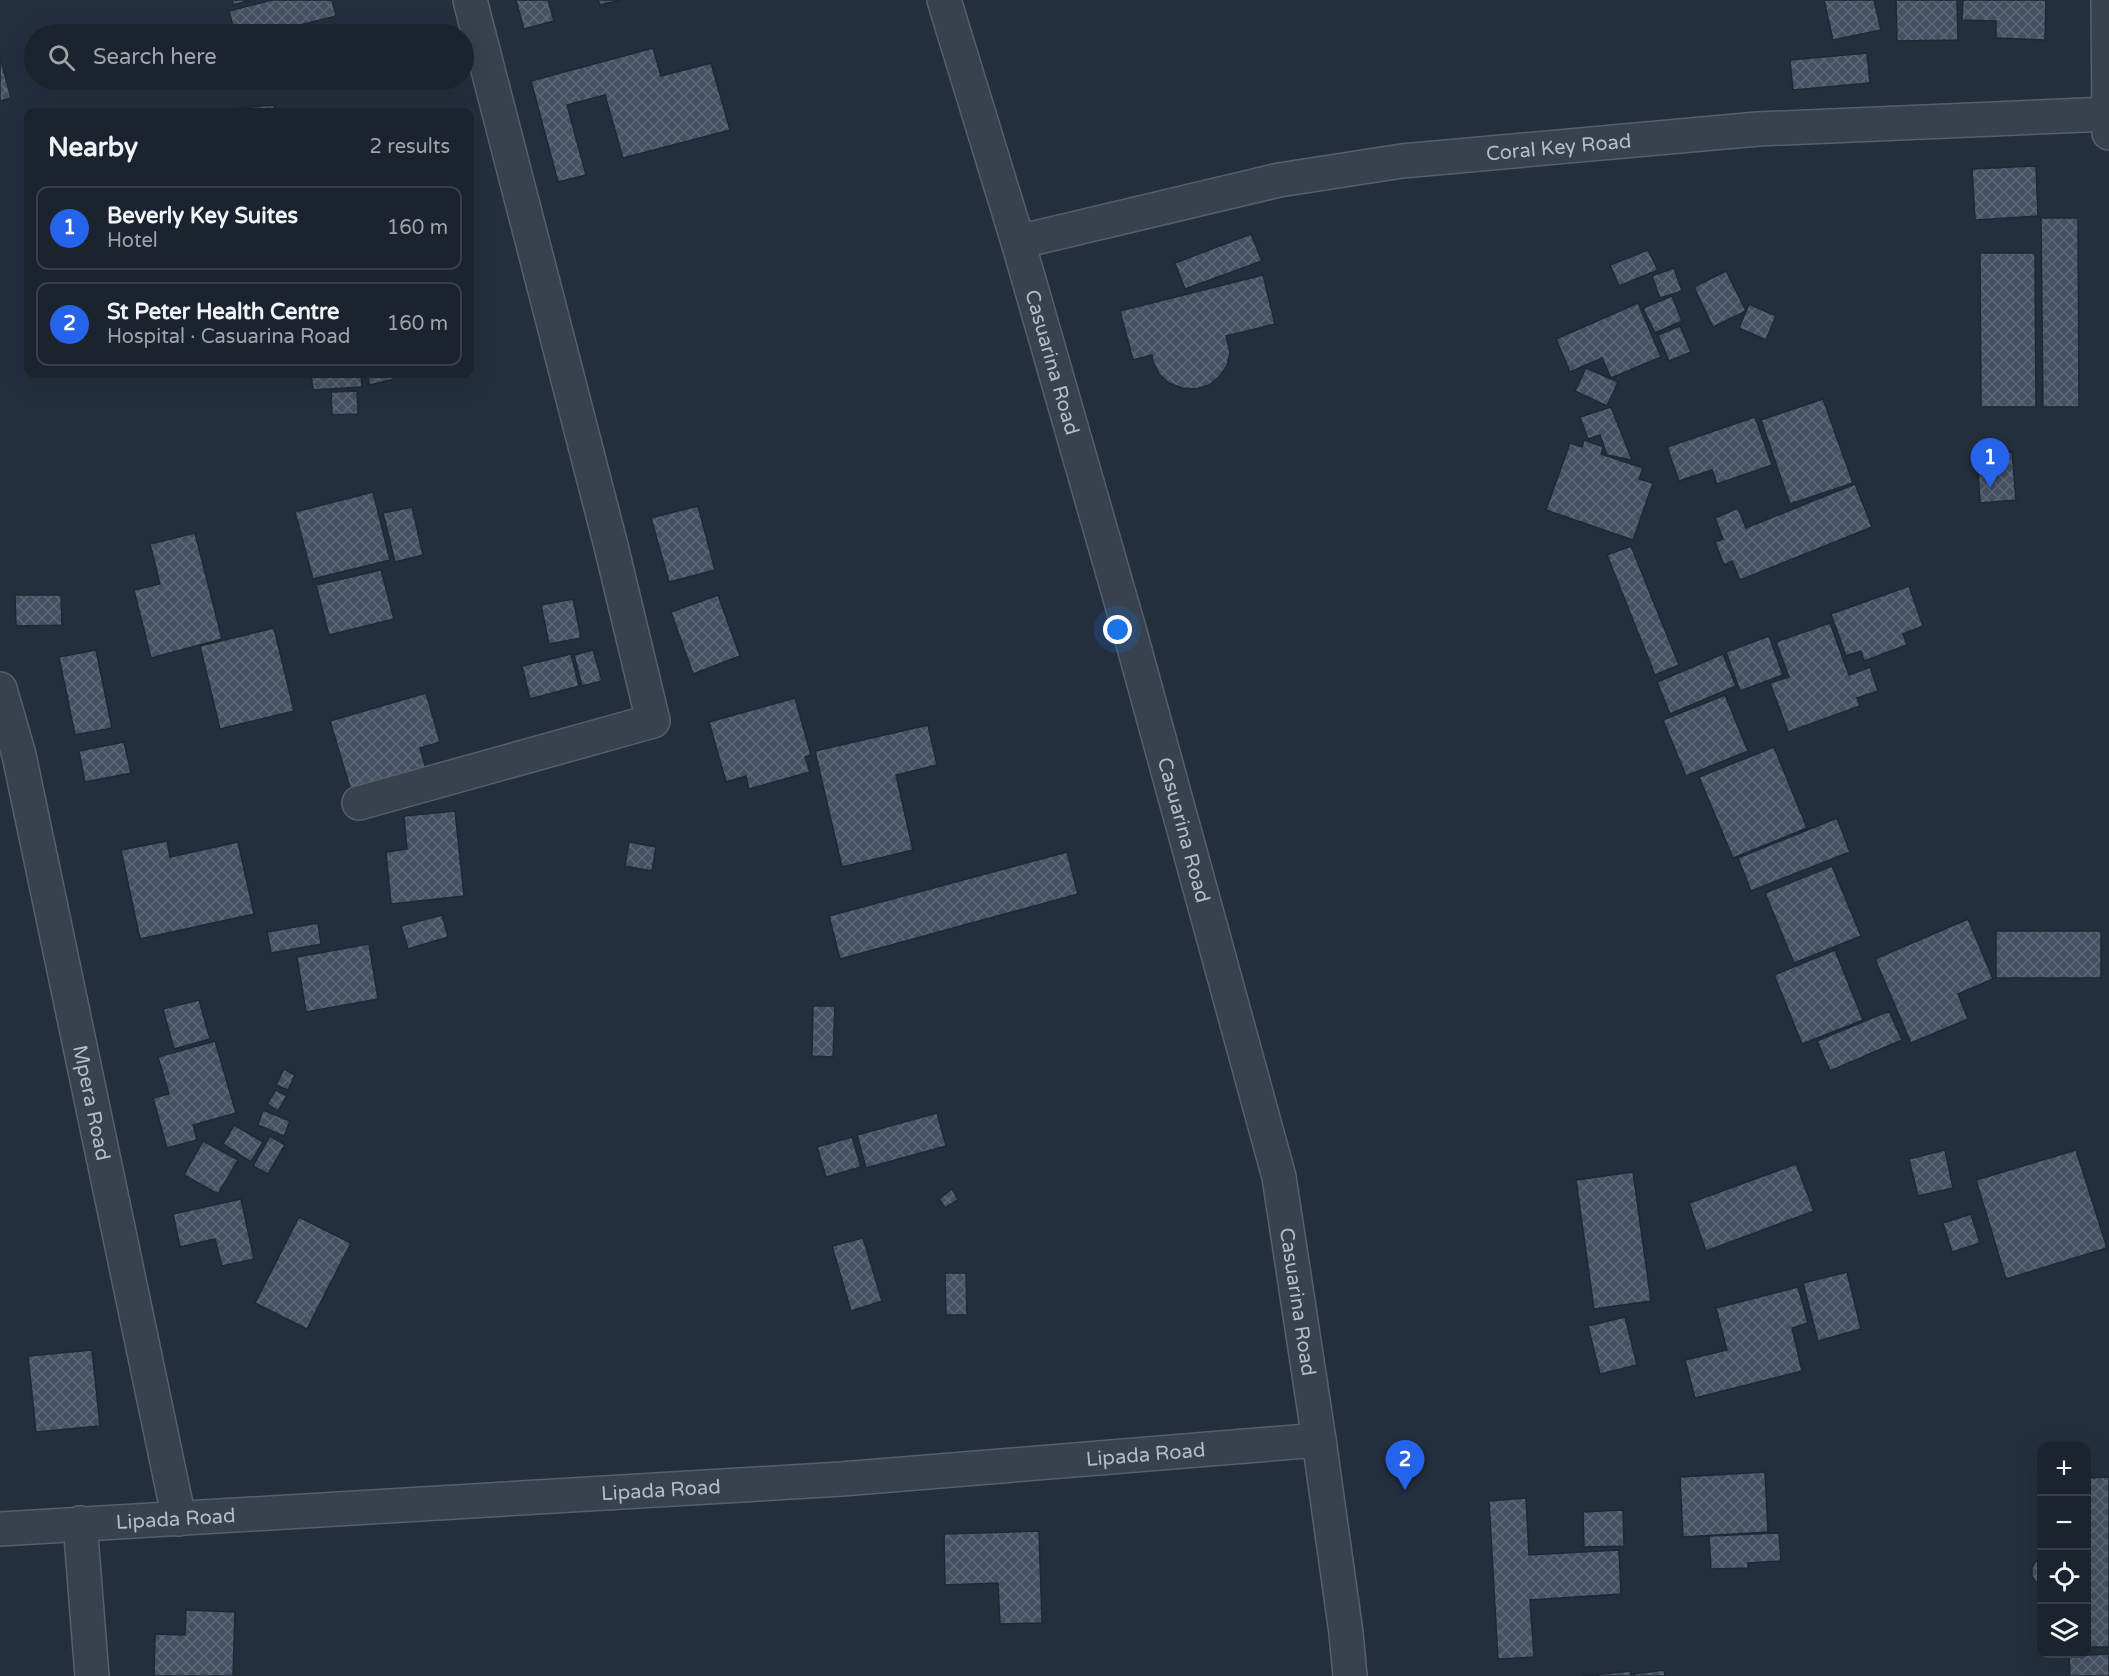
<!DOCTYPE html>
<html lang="en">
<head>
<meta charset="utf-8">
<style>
	body { margin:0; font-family:"Varela Round",sans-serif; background:#282f3a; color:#f1f3f6 }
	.controls { position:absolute; right:18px; bottom:18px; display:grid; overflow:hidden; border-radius:12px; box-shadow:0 6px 24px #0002 }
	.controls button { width:54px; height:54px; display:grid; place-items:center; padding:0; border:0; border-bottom:2px solid #39404a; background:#1b232e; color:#f1f3f6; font:30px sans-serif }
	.you { position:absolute; left:1118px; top:630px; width:21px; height:21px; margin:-15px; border:4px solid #fff; border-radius:50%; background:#1a73e8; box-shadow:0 0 0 9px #1a73e833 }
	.badge { display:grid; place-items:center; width:39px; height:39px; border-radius:50%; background:#2563eb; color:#fff; font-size:20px; font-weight:700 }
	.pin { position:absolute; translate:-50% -50px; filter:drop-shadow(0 2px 3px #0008) }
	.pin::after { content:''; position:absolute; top:32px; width:21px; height:18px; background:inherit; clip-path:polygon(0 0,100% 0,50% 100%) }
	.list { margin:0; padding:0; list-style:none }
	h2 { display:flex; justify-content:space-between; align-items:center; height:78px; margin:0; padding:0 24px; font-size:26px }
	h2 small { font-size:20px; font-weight:400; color:#a0a4aa }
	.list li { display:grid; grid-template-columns:39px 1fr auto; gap:18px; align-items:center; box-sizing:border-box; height:84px; margin:0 12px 12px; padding:0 12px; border:2px solid #39404a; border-radius:12px }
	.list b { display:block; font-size:22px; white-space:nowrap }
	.list p { margin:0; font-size:20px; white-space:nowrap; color:#a0a4aa }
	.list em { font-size:20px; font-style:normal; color:#a0a4aa }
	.icon { flex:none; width:33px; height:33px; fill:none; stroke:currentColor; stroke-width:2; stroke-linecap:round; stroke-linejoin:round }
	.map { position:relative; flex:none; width:2109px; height:1676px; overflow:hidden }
	.search { position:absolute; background:#1b232e; box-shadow:0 6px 24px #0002; left:24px; top:24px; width:450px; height:66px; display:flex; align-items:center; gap:15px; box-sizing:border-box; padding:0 21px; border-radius:33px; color:#a0a4aa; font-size:22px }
	.panel { position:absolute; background:#1b232e; box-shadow:0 6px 24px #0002; left:24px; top:108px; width:450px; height:270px; border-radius:12px }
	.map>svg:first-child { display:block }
	.building { fill:url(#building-cross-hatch); stroke:#1f2835; stroke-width:1.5 }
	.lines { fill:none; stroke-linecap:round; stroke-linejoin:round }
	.minor-casing { stroke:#565f6c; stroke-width:36 }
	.minor { stroke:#38414e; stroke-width:33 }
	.labels { text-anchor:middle; stroke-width:5; stroke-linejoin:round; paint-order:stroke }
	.street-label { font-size:20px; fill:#b4bcc9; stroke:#1d2633 }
</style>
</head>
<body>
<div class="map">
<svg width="2109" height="1676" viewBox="0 0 2109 1676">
	<defs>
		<pattern id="building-cross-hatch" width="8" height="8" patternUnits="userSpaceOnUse" patternTransform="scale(1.5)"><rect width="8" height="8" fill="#455162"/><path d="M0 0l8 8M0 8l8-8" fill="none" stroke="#5d6877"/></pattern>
	</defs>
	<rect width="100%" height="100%" fill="#242f3e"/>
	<g class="building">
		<path d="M232 0H251L233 5Z"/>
		<path d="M272 0H332L336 16 264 34H235L229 11Z"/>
		<path d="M516 0H548L554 21 524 29Z"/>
		<path d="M598 0H620L600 5Z"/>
		<path d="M1824 0H1874L1881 30 1833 40Z"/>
		<path d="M1896 0H1957L1958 40 1897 41Z"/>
		<path d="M1963 0H2046L2045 40 1996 38V21L1962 20Z"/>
		<path d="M653 48 661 76 711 63 730 130 623 158 605 95 567 105 586 175 558 182 531 81Z"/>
		<path d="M1867 53 1870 83 1793 90 1790 60Z"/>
		<path d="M0 57 11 98 0 101Z"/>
		<path d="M274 105 275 112H230V109Z"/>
		<path d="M2036 166 2038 216 1975 220 1972 169Z"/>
		<path d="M2041 218H2078L2079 407H2043Z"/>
		<path d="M1251 234 1262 261 1185 289 1175 263Z"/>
		<path d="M1648 250 1658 270 1619 286 1610 265Z"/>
		<path d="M1980 253H2035L2036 407H1981Z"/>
		<path d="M1674 268 1682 291 1660 298 1652 276Z"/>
		<path d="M1726 271 1746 311 1713 327 1694 287Z"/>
		<path d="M1263 275 1275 324 1226 336 1230 352 1227 366 1219 377 1209 385 1196 389 1182 388 1169 383 1159 374 1153 361 1152 355 1133 360 1120 311Z"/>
		<path d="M1672 296 1682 321 1655 333 1643 308Z"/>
		<path d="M1638 303 1661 357 1611 378 1602 358 1570 372 1556 339Z"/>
		<path d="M1749 304 1776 316 1766 340 1739 328Z"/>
		<path d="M1680 326 1691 352 1669 361 1658 335Z"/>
		<path d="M1586 368 1618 382 1607 406 1575 391Z"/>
		<path d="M311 374H361L362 387 313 390Z"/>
		<path d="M367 374H393L394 379 370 385Z"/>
		<path d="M357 391 358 414 332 415 331 392Z"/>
		<path d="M1823 399 1853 483 1790 504 1761 420Z"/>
		<path d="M1611 407 1632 460 1607 455 1600 435 1588 439 1580 417Z"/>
		<path d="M1755 417 1772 465 1717 484 1712 470 1679 481 1667 447Z"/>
		<path d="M1584 440 1603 447 1601 454 1643 468 1639 479 1653 483 1633 540 1546 510 1570 443 1582 447Z"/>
		<path d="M2012 452 2016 500 1980 503 1977 455Z"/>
		<path d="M1855 484 1872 527 1740 580 1732 561 1724 565 1715 542 1723 539 1715 518 1738 508 1746 528Z"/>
		<path d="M373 492 390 560 313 579 295 512Z"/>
		<path d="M698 506 715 570 669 582 651 518Z"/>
		<path d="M412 507 423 555 395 562 383 513Z"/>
		<path d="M195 533 222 639 151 658 134 590 160 584 150 544Z"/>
		<path d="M1631 546 1679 665 1655 675 1607 555Z"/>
		<path d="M381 570 394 619 329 635 316 585Z"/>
		<path d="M1909 586 1923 626 1903 634 1907 645 1864 661 1861 651 1846 656 1831 614Z"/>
		<path d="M15 595H61L62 625 16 626Z"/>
		<path d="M718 595 740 656 693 674 671 612Z"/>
		<path d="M573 599 581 638 549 644 541 605Z"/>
		<path d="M1830 623 1849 675 1870 667 1878 691 1857 698 1860 706 1788 732 1770 683 1789 677 1776 642Z"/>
		<path d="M274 628 294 711 220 729 200 646Z"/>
		<path d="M1769 636 1783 675 1740 691 1726 652Z"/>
		<path d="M96 650 112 728 75 735 59 657Z"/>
		<path d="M593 650 602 681 582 686 574 655Z"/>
		<path d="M571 654 579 686 530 699 522 666Z"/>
		<path d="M1723 654 1736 686 1670 714 1657 682Z"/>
		<path d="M426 693 440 742 420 748 426 769 351 791 330 721Z"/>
		<path d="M1725 695 1748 751 1686 776 1663 720Z"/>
		<path d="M795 698 811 755 805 757 810 772 749 789 746 776 726 782 709 722Z"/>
		<path d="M928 725 937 765 896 775 913 850 842 867 815 751Z"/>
		<path d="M124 742 131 773 85 782 79 751Z"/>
		<path d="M1774 747 1807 828 1733 858 1699 777Z"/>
		<path d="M455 811 464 896 391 904 386 852 407 849 404 816Z"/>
		<path d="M1837 818 1850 852 1751 891 1738 858Z"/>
		<path d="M167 841 170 857 238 842 254 914 140 939 121 850Z"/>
		<path d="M629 842 656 847 652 871 625 866Z"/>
		<path d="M1067 852 1078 894 840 959 829 916Z"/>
		<path d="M1832 866 1861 936 1794 963 1765 893Z"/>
		<path d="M442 915 448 937 408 949 401 926Z"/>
		<path d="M1968 919 1993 979 1958 994 1968 1019 1911 1043 1875 959Z"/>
		<path d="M318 923 321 944 271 953 267 932Z"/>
		<rect x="1996" y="931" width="105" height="47"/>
		<path d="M369 944 378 999 306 1012 297 957Z"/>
		<path d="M1835 950 1863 1020 1802 1044 1774 975Z"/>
		<path d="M199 1000 210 1039 174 1049 163 1009Z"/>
		<path d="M813 1006H835L833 1057 812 1056Z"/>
		<path d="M1889 1011 1902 1040 1830 1071 1817 1041Z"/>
		<path d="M215 1041 236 1113 193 1125 197 1140 167 1148 153 1098 169 1094 158 1057Z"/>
		<path d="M284 1069 295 1075 288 1090 276 1085Z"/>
		<path d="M276 1090 287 1096 278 1111 267 1104Z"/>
		<path d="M263 1110 290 1121 284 1136 258 1125Z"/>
		<path d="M937 1113 946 1146 866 1168 857 1135Z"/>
		<path d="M234 1125 263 1142 251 1162 223 1144Z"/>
		<path d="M270 1136 285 1145 268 1174 253 1166Z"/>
		<path d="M852 1137 861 1167 826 1177 817 1147Z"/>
		<path d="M203 1141 238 1160 218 1194 184 1175Z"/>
		<path d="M1945 1150 1953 1188 1918 1196 1909 1159Z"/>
		<path d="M2076 1150 2107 1248 2006 1279 1976 1180Z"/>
		<path d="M1796 1164 1814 1211 1706 1251 1689 1203Z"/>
		<path d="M1633 1172 1651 1301 1594 1309 1576 1180Z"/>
		<path d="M952 1189 958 1200 945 1208 939 1199Z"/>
		<path d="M241 1199 254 1259 222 1266 215 1239 180 1247 173 1214Z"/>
		<path d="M1971 1214 1980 1243 1952 1252 1943 1223Z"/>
		<path d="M299 1217 351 1243 307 1329 255 1303Z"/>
		<path d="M863 1238 882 1301 851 1311 832 1246Z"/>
		<path d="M1847 1272 1861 1329 1818 1341 1803 1283Z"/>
		<path d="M945 1273H966L967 1315H946Z"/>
		<path d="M1798 1287 1808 1323 1792 1328 1802 1371 1695 1398 1685 1360 1727 1350 1716 1308Z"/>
		<path d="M1625 1317 1637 1365 1600 1374 1588 1326Z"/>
		<path d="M92 1350 100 1426 36 1432 28 1356Z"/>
		<path d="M1765 1472 1768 1532 1683 1537 1680 1477Z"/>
		<path d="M2109 1477V1647H2086V1478Z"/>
		<path d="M1526 1498 1529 1555 1619 1550 1621 1594 1530 1600 1534 1657 1498 1659 1489 1501Z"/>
		<path d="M1623 1510 1624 1546 1584 1547 1583 1512Z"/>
		<path d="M1039 1531 1042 1623 1000 1624 998 1583 945 1585 944 1534Z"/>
		<path d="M1779 1533 1781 1561 1748 1563V1568L1711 1569 1709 1536Z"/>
		<path d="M2042 1559V1584L2036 1582 2032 1576V1568L2036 1561Z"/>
		<path d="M186 1610 235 1612 233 1676H154L155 1634 185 1635Z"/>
		<path d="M2109 1654V1676H2070L2069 1656Z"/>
		<path d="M1664 1670 1665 1676H1634V1674Z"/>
		<path d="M1631 1671V1676H1583Z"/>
	</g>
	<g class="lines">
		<defs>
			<g id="minor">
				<path id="s1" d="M944 0 1018 242 1131 636 1279 1177 1319 1440 1346 1633 1350 1676"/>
				<path d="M2108 0 2109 133"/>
				<path id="s2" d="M1018 242 1279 180 1402 161 1758 129 2108 114"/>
				<path id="s3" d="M0 689 19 755 179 1519"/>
				<path d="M359 803 653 721 611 546 470 0"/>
				<path d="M80 1523 92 1676"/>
				<path id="s4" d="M0 1529 842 1479 1319 1440"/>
			</g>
		</defs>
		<use href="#minor" class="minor-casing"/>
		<use href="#minor" class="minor"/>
	</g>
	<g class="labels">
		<g class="street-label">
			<text dy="7" stroke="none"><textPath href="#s2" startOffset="550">Coral Key Road</textPath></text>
			<text dy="7" stroke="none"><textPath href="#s1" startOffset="378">Casuarina Road</textPath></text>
			<text dy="7" stroke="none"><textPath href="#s1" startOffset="864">Casuarina Road</textPath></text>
			<text dy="7" stroke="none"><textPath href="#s3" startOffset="424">Mpera Road</textPath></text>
			<text dy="7" stroke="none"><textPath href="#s1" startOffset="1350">Casuarina Road</textPath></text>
			<text dy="7" stroke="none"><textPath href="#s4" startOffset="1148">Lipada Road</textPath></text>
			<text dy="7" stroke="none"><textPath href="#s4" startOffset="662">Lipada Road</textPath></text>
			<text dy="7" stroke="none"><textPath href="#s4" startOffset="176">Lipada Road</textPath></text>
		</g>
	</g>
</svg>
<div class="controls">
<button>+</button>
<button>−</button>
<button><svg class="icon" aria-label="locate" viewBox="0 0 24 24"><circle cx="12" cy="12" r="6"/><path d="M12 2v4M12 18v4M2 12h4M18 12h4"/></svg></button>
<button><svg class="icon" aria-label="layers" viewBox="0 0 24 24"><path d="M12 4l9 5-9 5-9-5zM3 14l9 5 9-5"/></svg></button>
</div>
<div class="you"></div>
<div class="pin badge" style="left:1990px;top:488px">1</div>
<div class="pin badge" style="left:1405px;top:1490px">2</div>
<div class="search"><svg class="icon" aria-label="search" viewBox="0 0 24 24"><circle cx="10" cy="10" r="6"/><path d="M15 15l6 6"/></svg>Search here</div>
<section class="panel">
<h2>Nearby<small>2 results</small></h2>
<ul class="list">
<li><span class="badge">1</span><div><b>Beverly Key Suites</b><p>Hotel</p></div><em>160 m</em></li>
<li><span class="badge">2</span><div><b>St Peter Health Centre</b><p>Hospital · Casuarina Road</p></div><em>160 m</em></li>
</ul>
</section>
</div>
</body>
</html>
